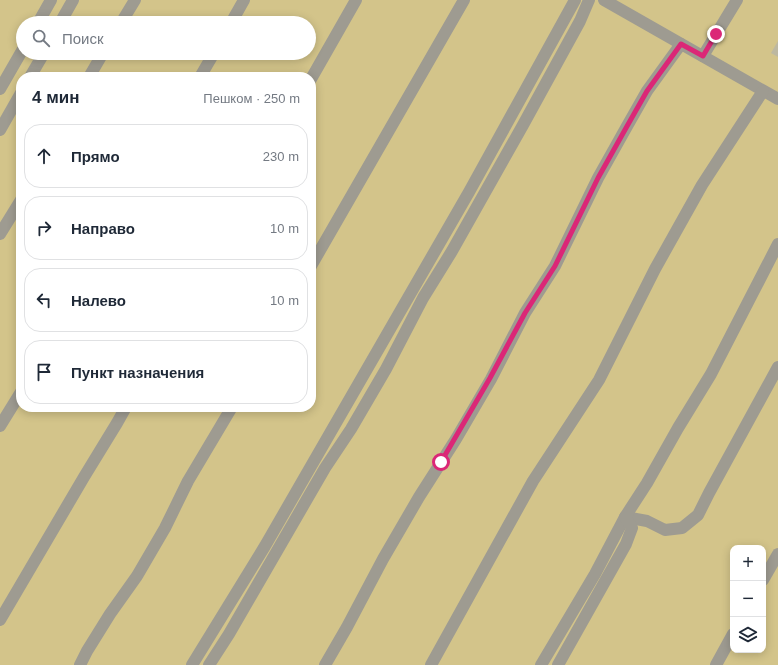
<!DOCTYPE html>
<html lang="ru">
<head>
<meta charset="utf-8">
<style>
	body { margin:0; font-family:Helvetica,sans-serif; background:#f6f6f7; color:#1f2937 }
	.controls { position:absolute; right:12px; bottom:12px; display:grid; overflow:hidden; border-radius:8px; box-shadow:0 2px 10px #0003 }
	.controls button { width:36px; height:36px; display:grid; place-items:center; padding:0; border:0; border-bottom:1px solid #e0e1e3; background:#fff; color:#1f2937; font:20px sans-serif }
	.stop { position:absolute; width:12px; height:12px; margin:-9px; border:3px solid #db2777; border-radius:50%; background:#fff }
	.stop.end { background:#db2777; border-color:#fff; box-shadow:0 1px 4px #0008 }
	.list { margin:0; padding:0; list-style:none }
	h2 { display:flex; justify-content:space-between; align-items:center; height:52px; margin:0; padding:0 16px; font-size:17px }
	h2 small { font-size:13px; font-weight:400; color:#747a83 }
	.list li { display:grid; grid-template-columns:26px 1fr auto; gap:12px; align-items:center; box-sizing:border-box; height:64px; margin:0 8px 8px; padding:0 8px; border:1px solid #e0e1e3; border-radius:16px }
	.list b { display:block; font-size:15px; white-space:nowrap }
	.list em { font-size:13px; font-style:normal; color:#747a83 }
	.icon { flex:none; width:22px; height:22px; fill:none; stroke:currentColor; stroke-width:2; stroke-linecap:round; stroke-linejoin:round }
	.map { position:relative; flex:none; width:778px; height:665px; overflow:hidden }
	.search { position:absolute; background:#fff; box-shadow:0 2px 10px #0003; left:16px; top:16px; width:300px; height:44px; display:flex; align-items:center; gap:10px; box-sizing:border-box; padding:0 14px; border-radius:22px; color:#747a83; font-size:15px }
	.panel { position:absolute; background:#fff; box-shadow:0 2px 10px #0003; left:16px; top:72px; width:300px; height:340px; border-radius:16px }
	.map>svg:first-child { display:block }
	.green { fill:#d3c48a; fill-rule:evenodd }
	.building { fill:#bdb8a0 }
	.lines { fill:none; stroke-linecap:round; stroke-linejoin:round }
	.minor { stroke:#9e9b91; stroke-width:12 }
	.route { stroke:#db2777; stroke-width:5 }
</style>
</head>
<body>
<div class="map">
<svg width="778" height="665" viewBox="0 0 778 665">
	<rect width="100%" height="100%" fill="#e7e1c9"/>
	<path class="green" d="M0 0H778V665H0ZM23 23H309V53H23ZM21 77H311V407H21ZM733 548H763V650H733Z"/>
	<path class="building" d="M778 41V57L771 53Z"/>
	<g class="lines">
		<g class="minor">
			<path d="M604 0 778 99"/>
			<path d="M38 23 51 0"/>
			<path d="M60 23 73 0"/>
			<path d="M121 23 135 0"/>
			<path d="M231 23 244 0"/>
			<path d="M703 56 737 0"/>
			<path d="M30 77 44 53"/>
			<path d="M89 77 103 53"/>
			<path d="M200 77 214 53"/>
			<path d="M311 79 356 0"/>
			<path d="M0 89 23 49"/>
			<path d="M0 130 21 93"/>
			<path d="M0 234 21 200"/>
			<path d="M311 266 464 0"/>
			<path d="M0 426 21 392"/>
			<path d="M763 580 778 554"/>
			<path d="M0 620 84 477 117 423 126 407"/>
			<path d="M80 665 87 651 110 614 137 576 165 528 188 481 232 407"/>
			<path d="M192 665 265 546 469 192 575 0"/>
			<path d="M209 665 229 634 325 468 351 429 386 369 423 298 452 251 523 125 580 21 589 0"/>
			<path d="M325 665 347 627 383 559 419 497 456 439 491 379 525 313 555 266 598 178 626 128 647 91 681 44"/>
			<path d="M431 665 533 481 599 380 655 269 702 185 763 91"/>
			<path d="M541 665 595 574 625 517 647 521 665 530 682 528 698 515 709 493 778 367"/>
			<path d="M558 665 626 544 632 528 625 517 647 483 678 428 711 374 778 244"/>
			<path d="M716 665 733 634"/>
		</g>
	</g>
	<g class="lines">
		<path class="route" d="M441 462 490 378 525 313 555 266 598 178 626 128 647 91 681 44 703 56 716 34"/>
	</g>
</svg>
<div class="controls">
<button>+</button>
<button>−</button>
<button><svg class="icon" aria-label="layers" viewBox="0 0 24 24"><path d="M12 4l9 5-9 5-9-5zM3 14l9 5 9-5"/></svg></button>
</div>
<div class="stop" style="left:441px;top:462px"></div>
<div class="stop end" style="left:716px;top:34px"></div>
<div class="search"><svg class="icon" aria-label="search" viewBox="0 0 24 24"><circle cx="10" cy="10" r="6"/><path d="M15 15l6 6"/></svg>Поиск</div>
<section class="panel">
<h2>4 мин<small>Пешком · 250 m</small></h2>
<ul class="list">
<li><svg class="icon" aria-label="ahead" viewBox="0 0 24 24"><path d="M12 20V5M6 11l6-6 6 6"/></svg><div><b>Прямо</b></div><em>230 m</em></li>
<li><svg class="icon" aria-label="right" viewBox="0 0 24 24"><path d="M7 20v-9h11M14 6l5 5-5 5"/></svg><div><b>Направо</b></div><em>10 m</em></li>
<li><svg class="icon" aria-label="left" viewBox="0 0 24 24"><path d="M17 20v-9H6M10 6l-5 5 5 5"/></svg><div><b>Налево</b></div><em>10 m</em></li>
<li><svg class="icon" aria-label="arrive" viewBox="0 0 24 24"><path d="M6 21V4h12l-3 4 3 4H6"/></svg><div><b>Пункт назначения</b></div></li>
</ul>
</section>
</div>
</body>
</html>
